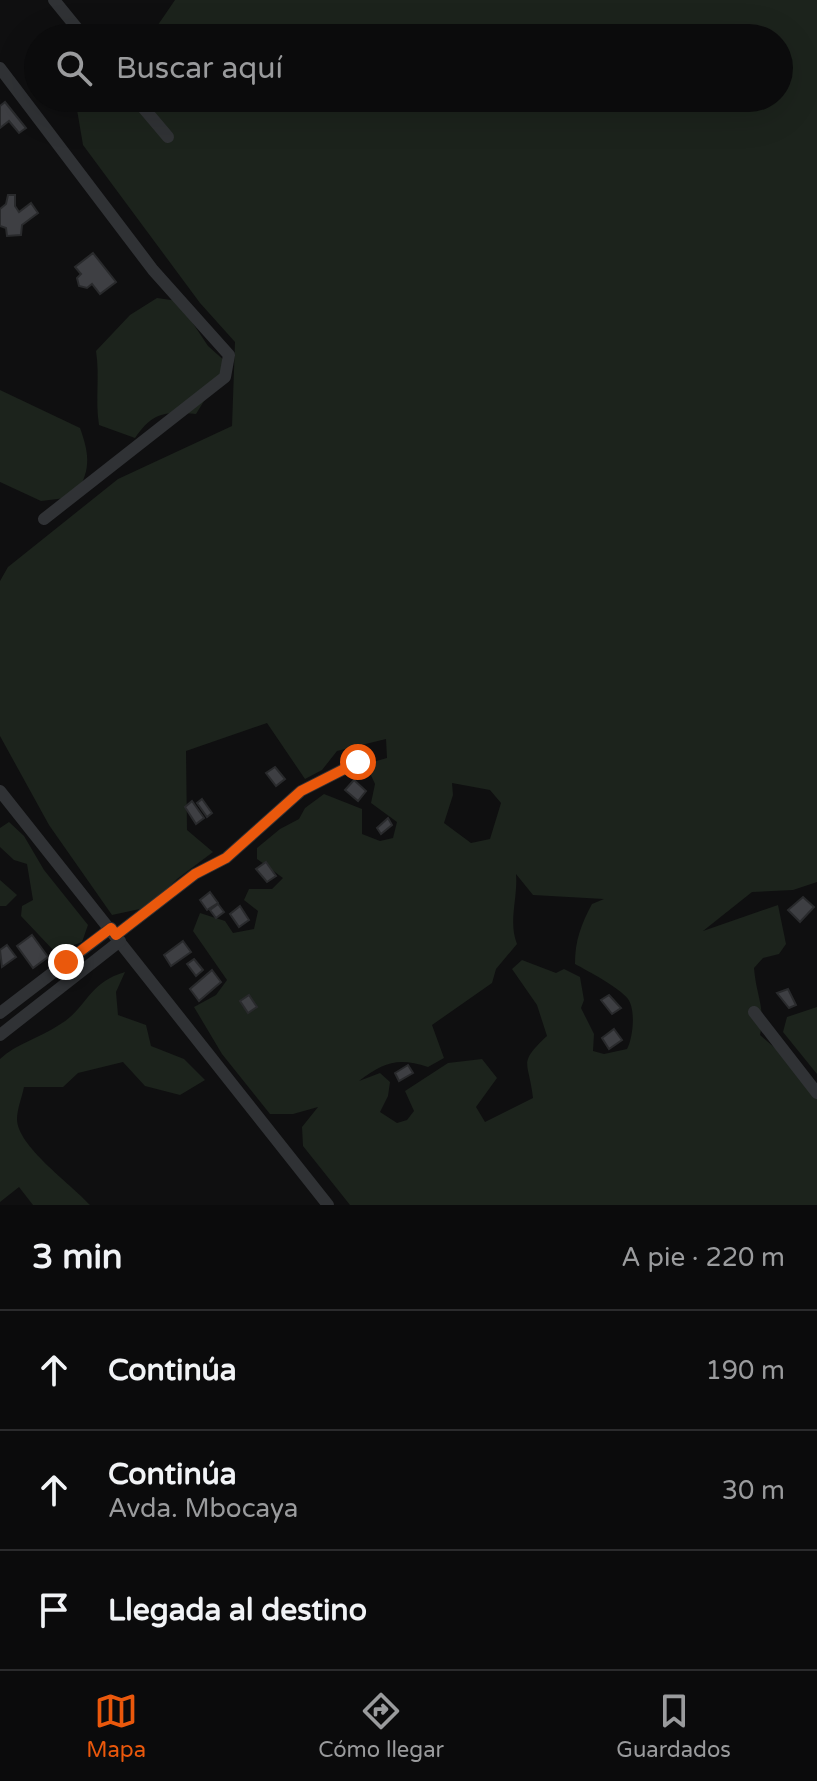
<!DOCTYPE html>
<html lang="es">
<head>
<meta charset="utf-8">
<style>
	body { margin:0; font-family:"Varela Round",sans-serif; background:#141415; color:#f1f3f6 }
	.stop { position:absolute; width:24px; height:24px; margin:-18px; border:6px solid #ea580c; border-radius:50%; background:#fff }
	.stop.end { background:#ea580c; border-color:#fff; box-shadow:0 2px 8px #0008 }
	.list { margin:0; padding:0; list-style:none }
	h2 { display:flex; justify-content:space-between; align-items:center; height:104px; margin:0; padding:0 32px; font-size:34px }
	h2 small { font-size:26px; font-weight:400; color:#9a9b9d }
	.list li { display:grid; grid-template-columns:52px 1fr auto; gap:24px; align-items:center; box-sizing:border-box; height:120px; padding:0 32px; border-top:2px solid #2b2b2d }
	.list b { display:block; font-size:30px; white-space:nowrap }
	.list p { margin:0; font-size:26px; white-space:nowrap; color:#9a9b9d }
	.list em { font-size:26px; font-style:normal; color:#9a9b9d }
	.icon { flex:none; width:44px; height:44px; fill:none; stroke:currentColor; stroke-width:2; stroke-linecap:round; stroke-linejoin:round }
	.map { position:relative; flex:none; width:817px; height:1205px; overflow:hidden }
	.search { position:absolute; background:#0b0b0c; box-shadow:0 8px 32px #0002; left:24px; right:24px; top:24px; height:88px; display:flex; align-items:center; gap:20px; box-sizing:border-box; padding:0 28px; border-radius:44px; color:#9a9b9d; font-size:30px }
	.sheet { height:464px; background:#0b0b0c }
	nav { display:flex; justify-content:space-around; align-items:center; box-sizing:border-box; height:112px; border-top:2px solid #2b2b2d; background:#0b0b0c; font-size:22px; color:#9a9b9d }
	nav a { display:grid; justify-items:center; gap:4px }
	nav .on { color:#ea580c }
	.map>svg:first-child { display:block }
	.green { fill:#1c231c; fill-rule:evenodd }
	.building { fill:#3e3f43; stroke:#292a2c; stroke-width:2 }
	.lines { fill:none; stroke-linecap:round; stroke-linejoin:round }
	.minor { stroke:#303235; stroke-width:12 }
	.route { stroke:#ea580c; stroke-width:10 }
</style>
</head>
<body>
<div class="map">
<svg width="817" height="1205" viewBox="0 0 817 1205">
	<rect width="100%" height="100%" fill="#0f0f10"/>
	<g class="green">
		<path d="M175 0H817V882L793 890 752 892 703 931 778 905 786 944 779 954 763 958 754 968C756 995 766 1009 760 1035L783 1055 817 1099V1205H350L303 1146 302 1127 318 1107 293 1114H270L222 1054 194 1007 216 995 227 980 193 931 200 913 225 921 233 933 254 929 258 911 244 900 249 889H272L283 878 257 859V848L280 829 299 819 305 808 324 794 362 809V834L380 841 393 838 397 822 371 803 375 784 366 764 387 758 386 739 337 751 322 770 305 779 267 723 186 751 187 830 213 852 177 879 149 907 112 915 49 825 0 736V581L8 567 118 479 232 426 235 342 200 303 83 145 75 98H779V38H149ZM452 783 490 790 501 803 490 839 471 843 444 823 453 795ZM516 874 533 895 604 899 592 904C581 925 575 940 575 964 588 971 620 988 628 999 636 1010 633 1038 627 1049L604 1054 593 1051 594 1034 581 1008 584 1000 580 977 564 969 556 973 522 960 512 969 537 1005 547 1036C517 1064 529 1061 533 1098L485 1122 476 1107 497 1078 482 1059 448 1063 405 1091 414 1111 407 1120 397 1123 380 1112 388 1096 390 1082 380 1073 359 1081C384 1062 398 1057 428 1067L444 1058 432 1025 492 983 496 969 517 944C508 921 518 899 516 874Z"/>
		<path d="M157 298 178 301 208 346 227 363 196 414C165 412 154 411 135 438L99 425C95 399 100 377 96 351L130 315Z"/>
		<path d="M0 390 80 428C90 456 91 471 74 497L41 501 0 482Z"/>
		<path d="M9 822 24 836 44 870 88 925 82 942 55 952 21 916 22 906 33 900 27 864 14 860 0 847V828Z"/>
		<path d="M0 880 17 895 6 906H0Z"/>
		<path d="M125 972 116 992 118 1015 146 1025 151 1046 184 1059 205 1080 180 1095 145 1086 123 1062 78 1073 63 1087H24C22 1097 17 1109 17 1119 17 1146 70 1183 90 1205H33L19 1187 0 1202V1059C17 1043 40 1038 59 1025 88 1008 87 983 125 972Z"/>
		<path d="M817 1007V1074L783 1032 787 1017Z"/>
	</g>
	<g class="building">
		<path d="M5 102 26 128 19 133 9 121 0 128V106Z"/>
		<path d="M8 195H15V206L19 212 31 203 38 213 22 225 21 235 7 236 6 228 0 226V209L6 204Z"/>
		<path d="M93 253 116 282 100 294 92 284 87 288 79 286 77 278 81 274 75 267Z"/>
		<path d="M275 767 285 779 276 786 266 773Z"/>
		<path d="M354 780 366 791 358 801 345 790Z"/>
		<path d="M202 799 212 813 207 817 197 803Z"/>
		<path d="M192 801 204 818 196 824 185 807Z"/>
		<path d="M388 818 392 825 381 834 377 828Z"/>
		<path d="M266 862 276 876 267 882 256 869Z"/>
		<path d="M210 892 218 903 207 910 200 900Z"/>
		<path d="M803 897 814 907 800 922 788 910Z"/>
		<path d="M218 904 224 912 216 918 210 910Z"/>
		<path d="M240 906 249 920 239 927 230 914Z"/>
		<path d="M32 935 48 957 33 968 17 946Z"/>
		<path d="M183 941 191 952 171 966 164 955Z"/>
		<path d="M7 945 16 957 2 967 0 950Z"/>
		<path d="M194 959 203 970 196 976 187 964Z"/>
		<path d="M212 970 221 982 199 1001 190 989Z"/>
		<path d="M788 989 796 1005 789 1008 777 993Z"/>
		<path d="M249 995 257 1007 248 1013 240 1001Z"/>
		<path d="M609 995 621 1008 612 1014 601 1000Z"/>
		<path d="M614 1029 622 1040 609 1049 602 1038Z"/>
		<path d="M408 1065 413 1073 399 1081 395 1073Z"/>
	</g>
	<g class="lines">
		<g class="minor">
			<path d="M54 0 85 38"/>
			<path d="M0 68 153 270 229 355 225 377 44 519"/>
			<path d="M135 98 168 137"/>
			<path d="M0 791 328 1205"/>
			<path d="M116 935 195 874 226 858 301 791 358 762"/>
			<path d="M754 1012 817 1093"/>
			<path d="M0 1013 111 928"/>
			<path d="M0 1035 120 941"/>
		</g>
	</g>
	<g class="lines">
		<path class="route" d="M66 962 111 928 116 935 195 874 226 858 301 791 358 762"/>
	</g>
</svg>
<div class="stop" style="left:358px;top:762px"></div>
<div class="stop end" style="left:66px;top:962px"></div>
<div class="search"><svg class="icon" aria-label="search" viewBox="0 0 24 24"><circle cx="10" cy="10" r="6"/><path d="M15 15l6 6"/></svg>Buscar aquí</div>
</div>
<section class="sheet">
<h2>3 min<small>A pie · 220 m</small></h2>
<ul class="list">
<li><svg class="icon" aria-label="ahead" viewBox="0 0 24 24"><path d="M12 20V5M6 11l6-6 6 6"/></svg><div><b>Continúa</b></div><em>190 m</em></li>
<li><svg class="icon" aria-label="ahead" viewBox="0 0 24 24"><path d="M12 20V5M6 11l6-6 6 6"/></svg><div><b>Continúa</b><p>Avda. Mbocaya</p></div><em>30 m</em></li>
<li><svg class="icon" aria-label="arrive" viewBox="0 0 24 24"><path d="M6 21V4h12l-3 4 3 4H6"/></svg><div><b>Llegada al destino</b></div></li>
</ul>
</section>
<nav>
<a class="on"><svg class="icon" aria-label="map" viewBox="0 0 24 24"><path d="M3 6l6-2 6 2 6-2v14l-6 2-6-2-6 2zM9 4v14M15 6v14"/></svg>Mapa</a>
<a><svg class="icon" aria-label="directions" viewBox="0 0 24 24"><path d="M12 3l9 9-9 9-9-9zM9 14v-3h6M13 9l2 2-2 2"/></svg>Cómo llegar</a>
<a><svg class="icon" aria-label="saved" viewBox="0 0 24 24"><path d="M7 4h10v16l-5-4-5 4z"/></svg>Guardados</a>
</nav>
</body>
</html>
